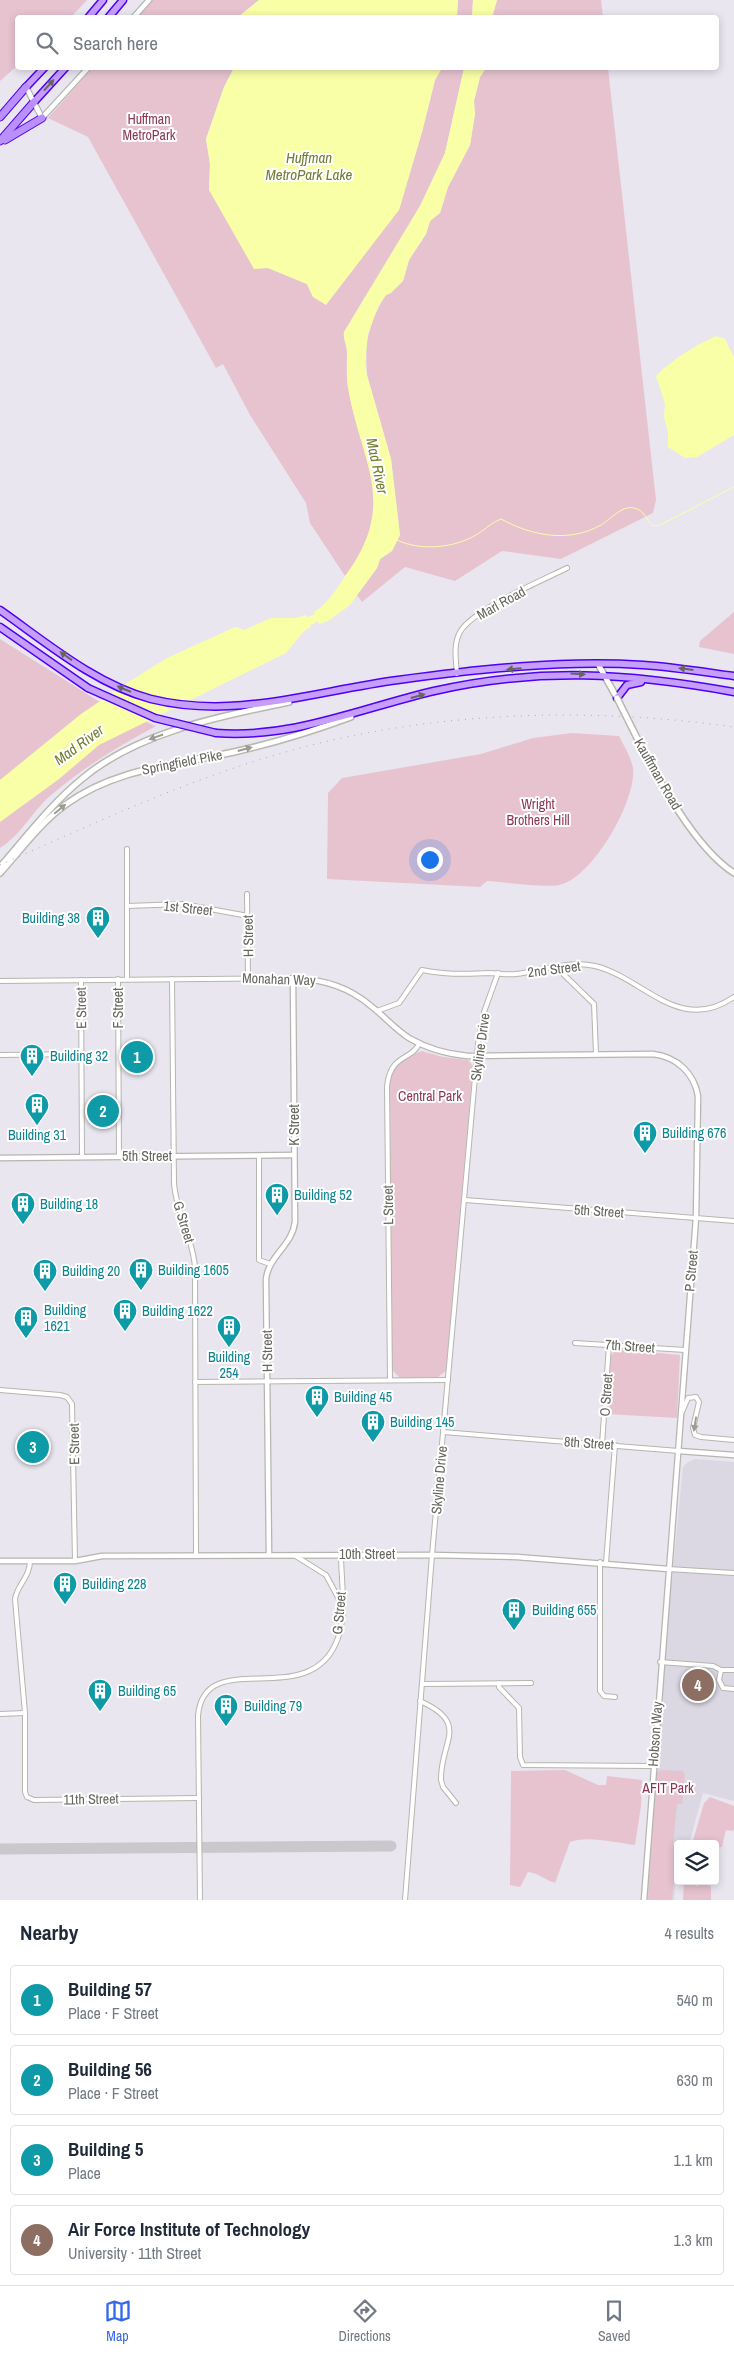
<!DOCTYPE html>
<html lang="en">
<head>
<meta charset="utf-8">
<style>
	body { margin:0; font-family:"Archivo Narrow",sans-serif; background:#f6f6f7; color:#1f2937 }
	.controls { position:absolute; right:15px; bottom:15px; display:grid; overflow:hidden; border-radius:5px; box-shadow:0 2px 8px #0003 }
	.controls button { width:45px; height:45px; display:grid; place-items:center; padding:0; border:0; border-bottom:1px solid #e0e1e3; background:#fff; color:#1f2937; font:25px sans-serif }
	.you { position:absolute; left:429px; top:859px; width:18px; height:18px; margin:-12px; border:4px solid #fff; border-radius:50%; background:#1a73e8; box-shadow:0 0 0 8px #1a73e833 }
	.badge { display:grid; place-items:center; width:32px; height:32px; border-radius:50%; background:#3368ea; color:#fff; font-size:16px; font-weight:700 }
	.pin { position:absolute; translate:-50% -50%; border:2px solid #fff; box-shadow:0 1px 5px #0006 }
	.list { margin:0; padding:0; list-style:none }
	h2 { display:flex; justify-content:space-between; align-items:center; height:65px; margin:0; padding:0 20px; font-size:21px }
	h2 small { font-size:16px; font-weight:400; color:#747a83 }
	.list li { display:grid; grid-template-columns:32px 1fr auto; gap:15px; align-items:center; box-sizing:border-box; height:70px; margin:0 10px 10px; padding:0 10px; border:1px solid #e0e1e3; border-radius:5px }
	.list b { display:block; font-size:19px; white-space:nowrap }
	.list p { margin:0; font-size:16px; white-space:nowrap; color:#747a83 }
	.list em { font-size:16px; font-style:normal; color:#747a83 }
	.icon { flex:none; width:28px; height:28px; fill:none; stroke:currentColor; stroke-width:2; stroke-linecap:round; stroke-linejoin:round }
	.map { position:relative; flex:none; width:734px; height:1900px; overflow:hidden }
	.search { position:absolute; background:#fff; box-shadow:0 2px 8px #0003; left:15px; right:15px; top:15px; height:55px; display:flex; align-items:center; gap:12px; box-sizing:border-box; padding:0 18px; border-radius:5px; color:#747a83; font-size:19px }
	.sheet { height:385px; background:#fff }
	nav { display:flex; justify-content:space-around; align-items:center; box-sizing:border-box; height:70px; border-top:1px solid #e0e1e3; background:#fff; font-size:14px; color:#747a83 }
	nav a { display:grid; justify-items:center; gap:2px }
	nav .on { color:#3368ea }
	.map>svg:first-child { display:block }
	.education { fill:#dbd7e3 }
	.green { fill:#e7c3d0 }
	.water { fill:#f9ffa7 }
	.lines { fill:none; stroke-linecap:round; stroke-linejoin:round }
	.stream { stroke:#f9ffa7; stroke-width:1 }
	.river { stroke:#f9ffa7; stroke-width:8 }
	.taxiway { stroke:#cac8cc; stroke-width:11 }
	.minor-casing { stroke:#b4b6af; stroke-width:6 }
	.tertiary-casing { stroke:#b4b6af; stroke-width:7 }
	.secondary-casing { stroke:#b7b9b1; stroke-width:8 }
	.trunk-casing { stroke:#4e00f6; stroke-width:9 }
	.motorway-casing { stroke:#4e00f6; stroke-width:9 }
	.minor { stroke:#fff; stroke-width:4 }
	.tertiary { stroke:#fff; stroke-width:4.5 }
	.secondary { stroke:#fff; stroke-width:5 }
	.trunk { stroke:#c69efe; stroke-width:6 }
	.motorway { stroke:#b990fd; stroke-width:7 }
	.rail { stroke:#aaaba8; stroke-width:1; stroke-dasharray:1 6; stroke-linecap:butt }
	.secondary-bridge-casing { stroke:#b7b9b1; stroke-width:8; stroke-linecap:butt }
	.trunk-bridge-casing { stroke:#4e00f6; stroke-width:9; stroke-linecap:butt }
	.secondary-bridge { stroke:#fff; stroke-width:5 }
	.trunk-bridge { stroke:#c69efe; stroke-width:6 }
	.oneway { fill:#65675e }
	.oneway2 { fill:#9b9c96 }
	.labels { text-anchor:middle; stroke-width:4; stroke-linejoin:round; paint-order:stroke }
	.park-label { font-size:14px; fill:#8c3753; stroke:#fff }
	.street-label { font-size:14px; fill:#65675e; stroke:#fff }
	.culture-label { font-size:14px; fill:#0d838f; stroke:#fff; text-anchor:start }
	.water-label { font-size:15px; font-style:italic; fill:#727c32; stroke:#fff }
</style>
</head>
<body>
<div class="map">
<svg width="734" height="1900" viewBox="0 0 734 1900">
	<rect width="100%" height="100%" fill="#eae6f0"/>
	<path class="education" d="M695 1459 734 1462V1801L703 1793 689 1844H678L674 1900H647L648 1854 663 1670 683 1467 688 1462Z"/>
	<g class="green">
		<path d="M0 0H87L71 17 18 18 17 66 0 81Z"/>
		<path d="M148 0H259L238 17 133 18Z"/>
		<path d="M458 0H473L472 17 457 18Z"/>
		<path d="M497 0H601L603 17 492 18Z"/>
		<path d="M92 68H234L224 87 206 139 210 164 209 190 268 268 307 284 313 297 399 210 422 132 435 80 442 68H464L445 153 420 206 344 332C343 340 347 346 347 354 347 367 346 380 349 392 359 449 392 497 361 555 357 562 350 569 345 576L310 523 306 503 250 415 223 364 216 368 88 137 48 118Z"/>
		<path d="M486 68H608L656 500 653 513 561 559 502 551 455 581 405 567 362 602 357 595 377 568 380 559 392 551 400 535 391 459 367 375 366 344 373 319 384 297 403 281 409 260 426 234 430 221 440 213 448 187 470 145 475 114 474 101 480 77Z"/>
		<path d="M734 612V654L699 647 700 641Z"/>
		<path d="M0 639 103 704 156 726C117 747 84 767 50 796 32 812 21 835 0 848Z"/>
		<path d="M572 733 619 736C624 746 631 757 633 768 637 800 592 879 559 885 545 888 503 882 487 881L480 887 327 879 328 793 342 778 481 754 533 738Z"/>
		<path d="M422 1051 443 1057 468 1060 473 1066 446 1371 438 1377 400 1378 392 1370 390 1081C394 1064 406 1056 422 1051Z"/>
		<path d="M617 1349 680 1355 677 1418 606 1414 611 1355Z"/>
		<path d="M565 1770 598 1785H606L607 1776 642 1780 641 1806 635 1845C617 1843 587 1835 570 1842L555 1883C545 1880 539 1873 528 1872L520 1887 510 1885 511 1771Z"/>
		<path d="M661 1770 683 1771 685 1775 682 1804H677L673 1845 677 1846 672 1900H648L655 1774Z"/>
		<path d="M710 1797 734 1806V1829L733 1831 726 1830 722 1847H719L717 1856 715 1844H692L704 1803Z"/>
		<path d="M684 1881 697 1886 700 1883 711 1886V1900H683Z"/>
	</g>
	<g class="water">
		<path d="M259 0H458L457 17H238Z"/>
		<path d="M473 0H497L492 17H472Z"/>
		<path d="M234 68H442L435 80 422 132 399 210 326 305 313 297 307 284 268 268 254 269 209 190 210 164 206 139 224 87Z"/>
		<path d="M464 68H486L480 77 474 101 475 114 470 145 448 187 440 213 430 221 426 234 409 260 403 281 391 293 386 295 378 307 368 334 365 364 367 375 391 459 400 535 392 551 380 559 377 568 350 605 328 621 319 624 318 621 321 618 317 619 316 616 319 614H315L314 612C329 603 338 586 348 572 397 503 362 463 349 393 346 379 347 365 347 351 347 344 343 339 344 332L420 206 445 153Z"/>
		<path d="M716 336 725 339 734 357V435L697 457 685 458 668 447V432L664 417 665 404 656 376C674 358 693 347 716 336Z"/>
		<path d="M306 615 307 618 303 621 308 620 310 623 305 626 310 625 311 627 304 631 286 653 99 745 59 779 0 822V780L81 714 130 681 167 658 233 628 237 627 244 630 271 618H296Z"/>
	</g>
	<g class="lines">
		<path class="stream" d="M397 540C422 552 459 548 482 531 489 526 493 522 501 519 532 536 569 543 601 525 611 519 622 505 634 508 644 510 646 519 653 526L660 525 734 487"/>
		<path class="river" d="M301 625 324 614"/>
		<path class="taxiway" d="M0 1849 391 1846"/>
		<defs>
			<g id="minor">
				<path d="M457 674C456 660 453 645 460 632 472 610 543 580 567 568"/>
				<path d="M127 849V979"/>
				<path d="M247 894 248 978"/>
				<path d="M127 906 183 904 248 916"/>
				<path d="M557 968 594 1004 596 1054"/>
				<path d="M118 979 119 1157"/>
				<path d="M172 979 174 1183C176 1213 193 1238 195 1267L196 1556"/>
				<path d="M81 980 82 1157"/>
				<path d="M0 981 293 978"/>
				<path d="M377 1011 399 1003 422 970C449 975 462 974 489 973 498 973 507 975 516 974 541 971 570 960 595 966 644 978 679 1035 734 997"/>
				<path d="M0 1055 82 1054"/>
				<path d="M259 1156V1260L270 1264"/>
				<path d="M465 1200 734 1221"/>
				<path d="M575 1343 685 1350"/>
				<path d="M390 1380 387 1086C391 1053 411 1061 419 1044"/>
				<path d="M195 1382 448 1380"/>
				<path d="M0 1390 60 1395 67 1397 72 1404 75 1561"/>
				<path d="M682 1412 688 1398 696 1397 699 1402 693 1428 695 1435 701 1437 734 1440"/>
				<path d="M443 1432 679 1451"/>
				<path d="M602 1444 609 1345"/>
				<path d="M294 1555 326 1575 340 1601"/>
				<path d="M30 1561C30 1577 17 1585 15 1599L25 1713V1792L27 1797 34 1800 199 1798"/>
				<path d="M600 1562V1691L604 1696 615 1697"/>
				<path d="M606 1563 615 1445"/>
				<path d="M668 1569 734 1573"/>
				<path d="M660 1662 713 1666 721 1670"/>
				<path d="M734 1670H721L719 1680 723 1688 734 1689"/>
				<path d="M499 1683V1687L519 1708 520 1757 523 1765 652 1766"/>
				<path d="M422 1684 531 1683"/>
				<path d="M420 1701C471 1724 440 1741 441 1780L443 1787 456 1803"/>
				<path d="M0 1714 25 1713"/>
				<path d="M200 1900 198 1716C204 1643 311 1715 338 1638 347 1613 341 1580 341 1554"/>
				<path d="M405 1900 432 1555 478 1044 484 1012 498 973"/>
			</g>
			<g id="tertiary">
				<path d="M133 18 149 0"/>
				<path d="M26 87 42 118 88 68"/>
				<path d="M0 1158 294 1155"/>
				<path d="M679 1451 734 1455"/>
				<path d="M269 1555 266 1279C269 1255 292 1246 295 1222L293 978C322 979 349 987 371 1006 384 1016 395 1029 409 1038 428 1049 446 1054 468 1056L653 1054C677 1057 694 1073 698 1096L696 1218 644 1900"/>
				<path d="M0 1561H75L102 1556 432 1555 517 1557 668 1569"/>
			</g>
			<g id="secondary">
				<path d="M598 664 617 698"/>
				<path d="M637 738C658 779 695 848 734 873"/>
				<path d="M0 867C27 836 51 804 83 778 138 732 221 716 289 702"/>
				<path d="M0 873C21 850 40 823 65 805 115 768 176 765 234 752 274 743 313 731 351 717"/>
			</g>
			<g id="trunk">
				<path d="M88 18 103 0"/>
				<path d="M108 18 123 0"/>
				<path d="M26 87 44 68"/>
				<path d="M34 102 65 68"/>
				<path d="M0 610C47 643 95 684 151 699 236 720 314 691 398 680 478 669 562 660 643 665 673 667 704 672 734 676"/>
				<path d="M0 627 88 688"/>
				<path d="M617 698 627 685 641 682"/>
				<path d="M216 733C292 739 361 708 434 691 539 667 629 673 734 692"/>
			</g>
			<g id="motorway">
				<path d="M0 117 26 87"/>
				<path d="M5 140 42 118"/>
				<path d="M0 141 34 102"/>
			</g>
		</defs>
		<use href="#minor" class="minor-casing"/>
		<use href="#tertiary" class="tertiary-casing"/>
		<use href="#secondary" class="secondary-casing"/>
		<use href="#trunk" class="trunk-casing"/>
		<use href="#motorway" class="motorway-casing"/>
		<use href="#minor" class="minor"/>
		<use href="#tertiary" class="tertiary"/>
		<use href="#secondary" class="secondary"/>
		<use href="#trunk" class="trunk"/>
		<use href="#motorway" class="motorway"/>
		<path class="rail" d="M0 865C86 827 171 787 262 759 412 712 578 705 734 727"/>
		<defs>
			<path id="secondary-bridge" d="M617 698 637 738"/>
			<path id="trunk-bridge" d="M88 688 155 718 216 733"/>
		</defs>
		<use href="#secondary-bridge" class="secondary-bridge-casing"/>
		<use href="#trunk-bridge" class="trunk-bridge-casing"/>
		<use href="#secondary-bridge" class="secondary-bridge"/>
		<use href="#trunk-bridge" class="trunk-bridge"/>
	</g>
	<defs><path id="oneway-solid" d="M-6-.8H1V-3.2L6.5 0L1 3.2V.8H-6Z" transform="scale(1.25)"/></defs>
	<g class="oneway">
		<use href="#oneway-solid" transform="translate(49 85) rotate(-48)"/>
		<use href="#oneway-solid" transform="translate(66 656) rotate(-145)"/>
		<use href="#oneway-solid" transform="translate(514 669) rotate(175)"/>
		<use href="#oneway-solid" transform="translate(686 669) rotate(-173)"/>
		<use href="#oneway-solid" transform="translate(578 674) rotate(3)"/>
		<use href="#oneway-solid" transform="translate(124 689) rotate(-157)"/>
		<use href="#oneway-solid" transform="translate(418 696) rotate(-15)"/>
	</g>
	<g class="oneway2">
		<use href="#oneway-solid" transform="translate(156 737) rotate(161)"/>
		<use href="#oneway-solid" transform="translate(245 749) rotate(-15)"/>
		<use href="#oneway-solid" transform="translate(60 809) rotate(-40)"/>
		<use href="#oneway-solid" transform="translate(695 1424) rotate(99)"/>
	</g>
	<defs>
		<symbol id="building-pin" viewBox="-11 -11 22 30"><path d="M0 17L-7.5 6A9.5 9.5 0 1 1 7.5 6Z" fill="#0f9aa8" stroke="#fff"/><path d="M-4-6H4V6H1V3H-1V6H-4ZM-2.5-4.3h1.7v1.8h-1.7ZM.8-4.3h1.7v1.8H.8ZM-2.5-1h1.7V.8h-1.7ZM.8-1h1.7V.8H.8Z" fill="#fff"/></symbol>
	</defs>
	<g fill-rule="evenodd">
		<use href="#building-pin" x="84" y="904" width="28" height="38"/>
		<use href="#building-pin" x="18" y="1042" width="28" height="38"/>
		<use href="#building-pin" x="23" y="1091" width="28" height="38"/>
		<use href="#building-pin" x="631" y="1119" width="28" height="38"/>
		<use href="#building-pin" x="263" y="1181" width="28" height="38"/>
		<use href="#building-pin" x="9" y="1190" width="28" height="38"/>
		<use href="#building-pin" x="127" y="1256" width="28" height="38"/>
		<use href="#building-pin" x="31" y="1257" width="28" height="38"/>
		<use href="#building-pin" x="111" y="1297" width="28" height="38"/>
		<use href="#building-pin" x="12" y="1304" width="28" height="38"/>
		<use href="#building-pin" x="215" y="1313" width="28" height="38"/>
		<use href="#building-pin" x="303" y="1383" width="28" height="38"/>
		<use href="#building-pin" x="359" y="1408" width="28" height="38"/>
		<use href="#building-pin" x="51" y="1570" width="28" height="38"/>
		<use href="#building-pin" x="500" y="1596" width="28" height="38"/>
		<use href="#building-pin" x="86" y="1677" width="28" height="38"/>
		<use href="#building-pin" x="212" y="1692" width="28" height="38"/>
	</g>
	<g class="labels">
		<g class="park-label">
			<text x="149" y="124">Huffman<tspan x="149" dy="16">MetroPark</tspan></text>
			<text x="538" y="809">Wright<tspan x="538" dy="16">Brothers Hill</tspan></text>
			<text x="430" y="1101">Central Park</text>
			<text x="668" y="1793">AFIT Park</text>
		</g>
		<g class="street-label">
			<text transform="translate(501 603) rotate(-29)" y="5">Marl Road</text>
			<text transform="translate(182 762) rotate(-11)" y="5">Springfield Pike</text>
			<text transform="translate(658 774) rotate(60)" y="5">Kauffman Road</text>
			<text transform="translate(188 908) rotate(6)" y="5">1st Street</text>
			<text transform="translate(248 936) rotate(-91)" y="5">H Street</text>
			<text transform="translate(554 969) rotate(-7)" y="5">2nd Street</text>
			<text transform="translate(279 979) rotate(2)" y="5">Monahan Way</text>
			<text transform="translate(81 1008) rotate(-91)" y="5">E Street</text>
			<text transform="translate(118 1008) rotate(-90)" y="5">F Street</text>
			<text transform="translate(480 1047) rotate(-82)" y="5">Skyline Drive</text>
			<text transform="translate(294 1125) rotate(-90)" y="5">K Street</text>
			<text x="147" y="1161">5th Street</text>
			<text transform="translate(388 1205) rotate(-91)" y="5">L Street</text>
			<text transform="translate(599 1211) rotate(4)" y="5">5th Street</text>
			<text transform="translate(184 1222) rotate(73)" y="5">G Street</text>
			<text transform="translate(691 1271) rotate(-85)" y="5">P Street</text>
			<text transform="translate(630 1346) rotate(4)" y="5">7th Street</text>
			<text transform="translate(267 1351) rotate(-91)" y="5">H Street</text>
			<text transform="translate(606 1395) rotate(-86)" y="5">O Street</text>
			<text transform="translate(589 1443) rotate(4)" y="5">8th Street</text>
			<text transform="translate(74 1444) rotate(-91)" y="5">E Street</text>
			<text transform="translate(439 1480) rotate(-85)" y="5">Skyline Drive</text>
			<text x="367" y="1559">10th Street</text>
			<text transform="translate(339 1613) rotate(-85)" y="5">G Street</text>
			<text transform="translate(655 1734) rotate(-86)" y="5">Hobson Way</text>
			<text transform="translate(91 1799) rotate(-1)" y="5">11th Street</text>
		</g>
		<g class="culture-label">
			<text x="80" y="923" text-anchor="end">Building 38</text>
			<text x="50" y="1061">Building 32</text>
			<text x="662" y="1138">Building 676</text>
			<text x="37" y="1140" text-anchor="middle">Building 31</text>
			<text x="294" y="1200">Building 52</text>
			<text x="40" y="1209">Building 18</text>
			<text x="158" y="1275">Building 1605</text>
			<text x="62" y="1276">Building 20</text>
			<text x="44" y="1315">Building<tspan x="44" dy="16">1621</tspan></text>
			<text x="142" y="1316">Building 1622</text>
			<text x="229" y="1362" text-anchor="middle">Building<tspan x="229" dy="16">254</tspan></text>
			<text x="334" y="1402">Building 45</text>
			<text x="390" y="1427">Building 145</text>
			<text x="82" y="1589">Building 228</text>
			<text x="532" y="1615">Building 655</text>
			<text x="118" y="1696">Building 65</text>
			<text x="244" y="1711">Building 79</text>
		</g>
		<g class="water-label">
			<text x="309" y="163">Huffman<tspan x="309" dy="17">MetroPark Lake</tspan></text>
			<text transform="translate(377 466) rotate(78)" y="5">Mad River</text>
			<text transform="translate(79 745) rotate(-36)" y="5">Mad River</text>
		</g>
	</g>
</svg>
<div class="controls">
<button><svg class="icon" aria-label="layers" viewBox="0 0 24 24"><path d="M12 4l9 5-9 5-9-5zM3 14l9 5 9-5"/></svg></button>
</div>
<div class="you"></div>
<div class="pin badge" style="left:137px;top:1057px;background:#0f9aa8">1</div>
<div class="pin badge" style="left:103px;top:1111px;background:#0f9aa8">2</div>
<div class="pin badge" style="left:33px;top:1447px;background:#0f9aa8">3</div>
<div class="pin badge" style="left:698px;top:1685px;background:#8d6e63">4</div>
<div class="search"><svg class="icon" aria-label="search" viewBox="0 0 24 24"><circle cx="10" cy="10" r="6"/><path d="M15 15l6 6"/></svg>Search here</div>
</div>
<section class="sheet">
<h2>Nearby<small>4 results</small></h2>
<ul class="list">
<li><span class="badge" style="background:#0f9aa8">1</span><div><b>Building 57</b><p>Place · F Street</p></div><em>540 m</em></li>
<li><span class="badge" style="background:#0f9aa8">2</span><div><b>Building 56</b><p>Place · F Street</p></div><em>630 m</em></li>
<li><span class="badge" style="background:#0f9aa8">3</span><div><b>Building 5</b><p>Place</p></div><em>1.1 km</em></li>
<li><span class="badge" style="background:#8d6e63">4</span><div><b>Air Force Institute of Technology</b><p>University · 11th Street</p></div><em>1.3 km</em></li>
</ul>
</section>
<nav>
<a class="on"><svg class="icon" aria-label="map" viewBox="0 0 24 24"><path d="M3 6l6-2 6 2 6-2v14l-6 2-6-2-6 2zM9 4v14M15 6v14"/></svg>Map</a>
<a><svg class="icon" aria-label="directions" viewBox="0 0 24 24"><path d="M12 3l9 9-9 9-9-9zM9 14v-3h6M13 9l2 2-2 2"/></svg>Directions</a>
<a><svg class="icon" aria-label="saved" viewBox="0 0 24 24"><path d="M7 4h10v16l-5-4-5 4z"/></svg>Saved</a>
</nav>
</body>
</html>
